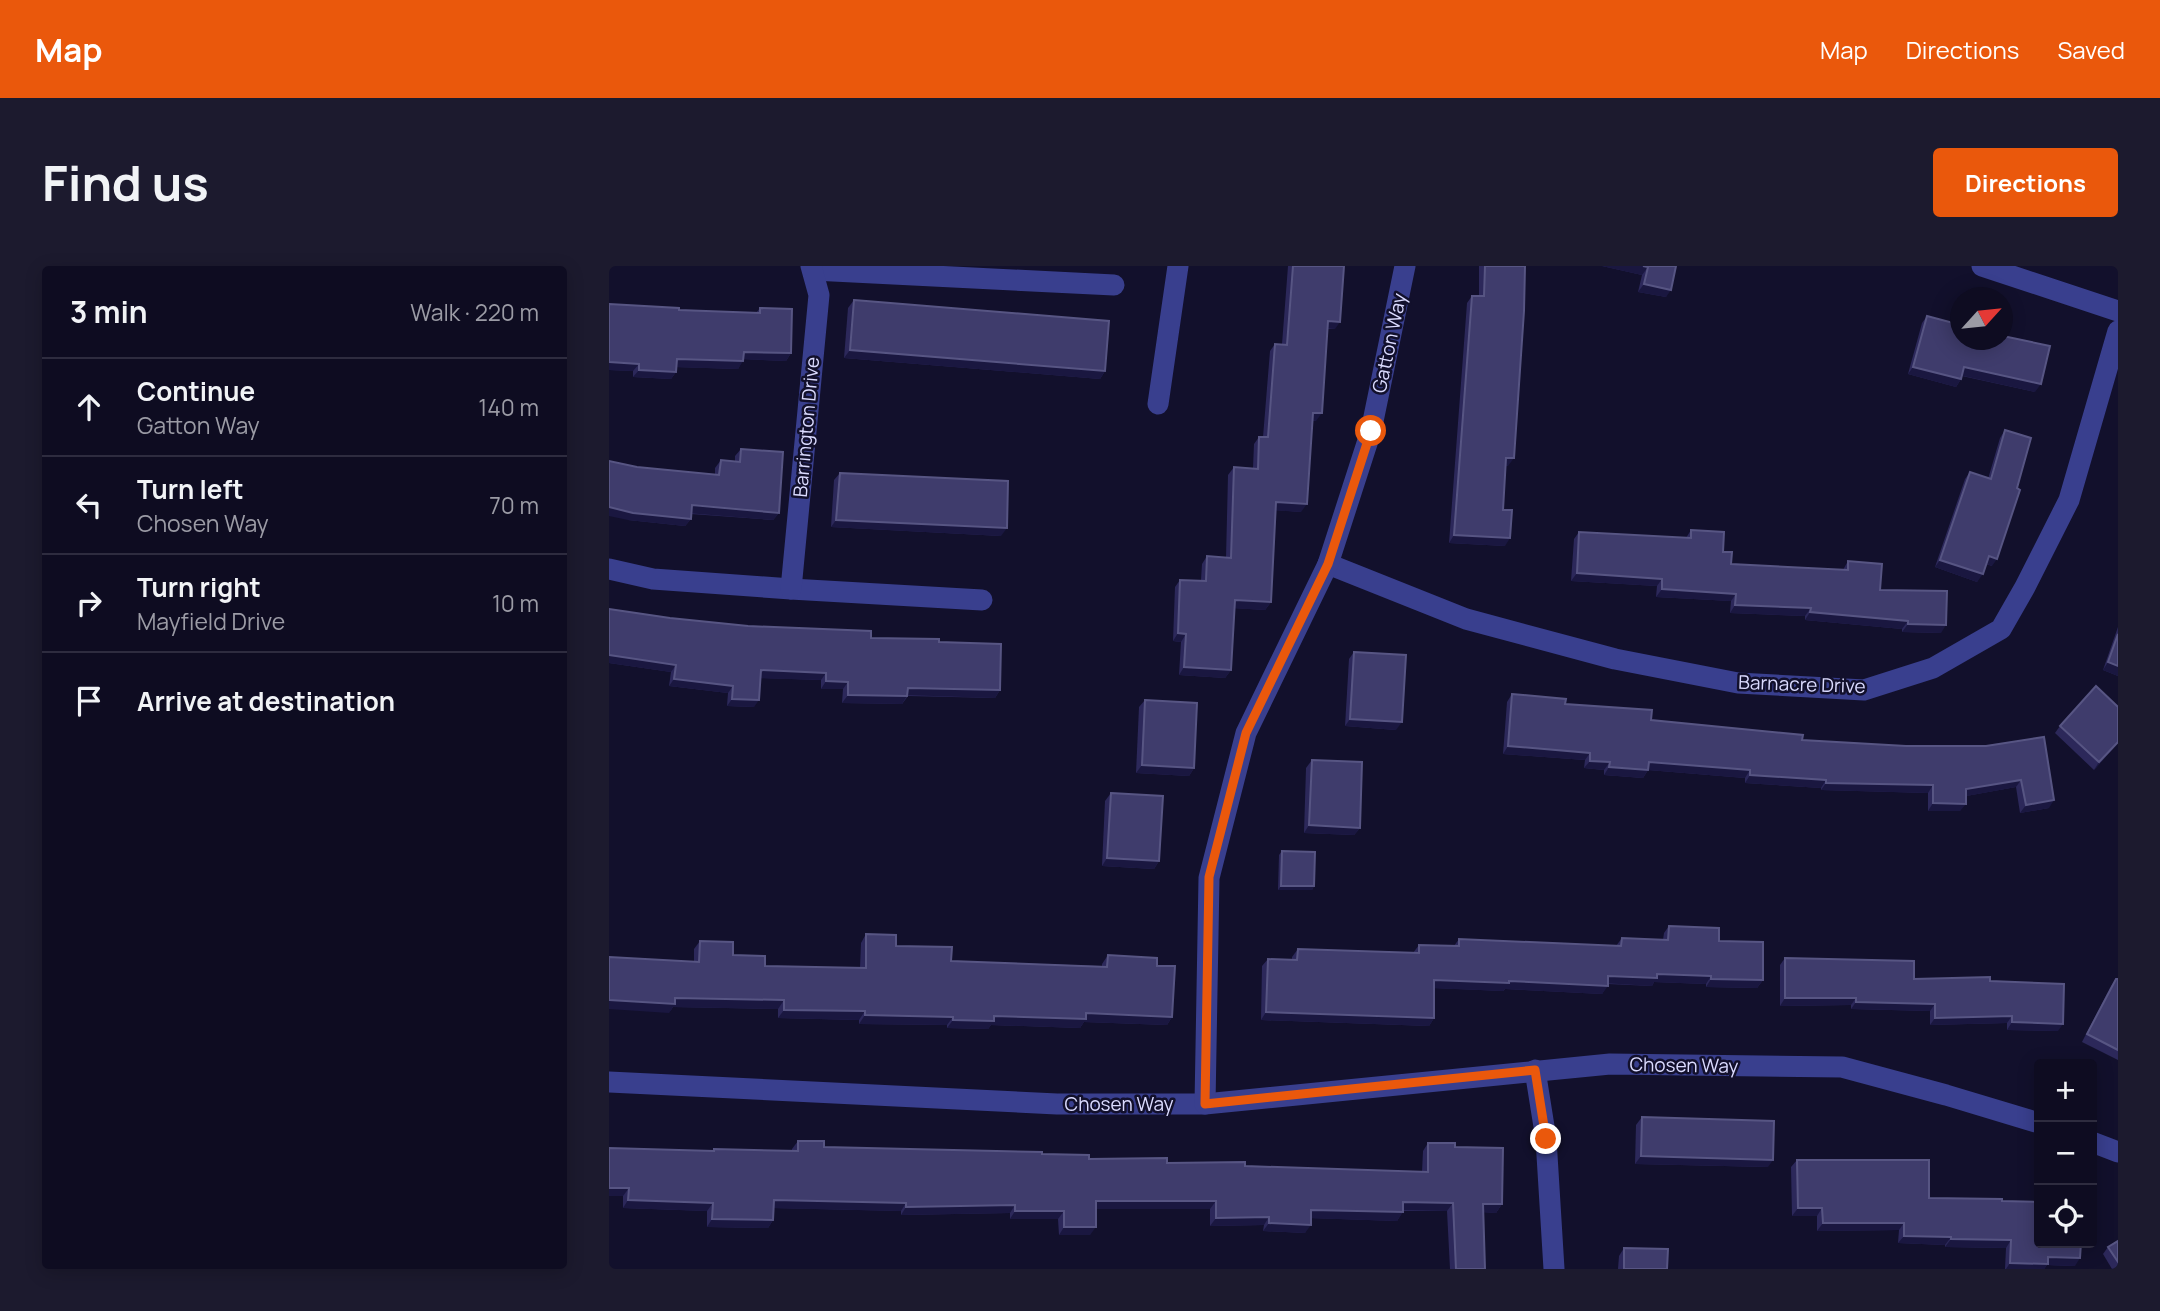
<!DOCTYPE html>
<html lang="en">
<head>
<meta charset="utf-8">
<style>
	body { margin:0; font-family:Manrope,sans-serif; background:#1c1a2e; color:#f1f3f6 }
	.controls { position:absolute; right:21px; bottom:21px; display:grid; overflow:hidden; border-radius:7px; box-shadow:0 4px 18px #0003 }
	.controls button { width:63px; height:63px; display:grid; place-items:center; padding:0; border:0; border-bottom:2px solid #2e2c3f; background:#0e0c21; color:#f1f3f6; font:35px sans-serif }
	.compass { position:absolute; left:1341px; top:21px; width:63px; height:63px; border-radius:50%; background:#0e0c21; box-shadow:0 4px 18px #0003; rotate:63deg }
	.stop { position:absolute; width:21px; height:21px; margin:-16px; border:5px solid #ea580c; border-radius:50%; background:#fff }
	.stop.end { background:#ea580c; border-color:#fff; box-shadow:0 2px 7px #0008 }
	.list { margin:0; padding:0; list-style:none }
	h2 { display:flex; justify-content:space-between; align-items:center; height:91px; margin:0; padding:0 28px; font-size:30px }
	h2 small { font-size:23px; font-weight:400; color:#9b9ba5 }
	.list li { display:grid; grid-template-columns:46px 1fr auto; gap:21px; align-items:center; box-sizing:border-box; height:98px; padding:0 28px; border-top:2px solid #2e2c3f }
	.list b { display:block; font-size:26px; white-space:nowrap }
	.list p { margin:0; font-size:23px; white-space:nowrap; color:#9b9ba5 }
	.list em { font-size:23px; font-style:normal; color:#9b9ba5 }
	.icon { flex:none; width:38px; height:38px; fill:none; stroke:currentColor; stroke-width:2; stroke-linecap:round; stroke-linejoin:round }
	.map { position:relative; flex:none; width:1509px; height:1003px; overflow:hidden; border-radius:7px }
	header { display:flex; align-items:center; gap:42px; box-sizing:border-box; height:98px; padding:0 35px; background:#ea580c; color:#fff }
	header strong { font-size:33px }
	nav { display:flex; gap:38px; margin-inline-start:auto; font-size:24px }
	.intro { display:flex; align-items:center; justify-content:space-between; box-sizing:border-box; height:168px; padding:0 42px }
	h1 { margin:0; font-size:49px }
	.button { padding:18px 32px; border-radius:7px; background:#ea580c; color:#fff; font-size:24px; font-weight:700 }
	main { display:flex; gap:42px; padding:0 42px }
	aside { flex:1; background:#0e0c21; border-radius:7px; box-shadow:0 4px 18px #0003 }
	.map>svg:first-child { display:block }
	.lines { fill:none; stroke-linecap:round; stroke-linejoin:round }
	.minor { stroke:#393f8e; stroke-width:21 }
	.wall { fill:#2c285a }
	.shaded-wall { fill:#1a1740 }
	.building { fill:#3f3c6c; stroke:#575583; stroke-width:2 }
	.route { stroke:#ea580c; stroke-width:9 }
	.labels { text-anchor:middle; stroke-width:5; stroke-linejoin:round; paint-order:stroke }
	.street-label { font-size:19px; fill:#dbdbff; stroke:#12102c }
</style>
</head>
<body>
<header>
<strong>Map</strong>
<nav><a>Map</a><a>Directions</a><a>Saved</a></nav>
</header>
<div class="intro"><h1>Find us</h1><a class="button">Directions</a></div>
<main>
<aside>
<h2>3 min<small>Walk · 220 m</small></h2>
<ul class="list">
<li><svg class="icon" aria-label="ahead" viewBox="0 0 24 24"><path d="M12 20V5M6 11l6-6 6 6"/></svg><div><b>Continue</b><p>Gatton Way</p></div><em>140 m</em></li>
<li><svg class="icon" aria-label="left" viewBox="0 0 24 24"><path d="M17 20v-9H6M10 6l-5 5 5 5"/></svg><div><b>Turn left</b><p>Chosen Way</p></div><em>70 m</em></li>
<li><svg class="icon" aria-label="right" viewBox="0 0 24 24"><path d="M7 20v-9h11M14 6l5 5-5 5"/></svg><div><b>Turn right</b><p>Mayfield Drive</p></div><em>10 m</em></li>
<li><svg class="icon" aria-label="arrive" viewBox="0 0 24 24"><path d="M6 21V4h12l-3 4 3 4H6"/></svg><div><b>Arrive at destination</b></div></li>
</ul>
</aside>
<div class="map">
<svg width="1509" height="1003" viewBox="0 0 1509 1003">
	<rect width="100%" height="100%" fill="#12102c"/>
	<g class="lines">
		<g class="minor">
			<path d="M1373 0 1509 45"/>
			<path d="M204 4 505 19"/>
			<path d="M549 138 569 0"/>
			<path d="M719 298 857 353 1006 393 1129 417 1255 424 1324 402 1392 363 1416 321 1460 234 1509 65"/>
			<path d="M0 303 44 313 182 323 373 334"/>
			<path d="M182 323 210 29 202 0"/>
			<path d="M926 804 937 873 945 1003"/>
			<path d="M0 816 448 838H596L1001 798 1233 801 1337 829 1430 857"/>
			<path d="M596 838 600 612 637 467 719 298 762 165 796 0"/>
			<path d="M1483 876 1509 886"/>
		</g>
	</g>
	<g class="wall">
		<path d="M679 0H735L726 63H719L707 155H703L692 246 666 244 662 336 656 344 625 342 622 404 616 412 570 409 572 376 564 375 566 321 571 314H592L593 298 598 290 617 292 619 209 625 201 644 202 645 178 650 171H654L661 85 666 78H673Z"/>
		<path d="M870 0H916L899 200H897L894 244 896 280 840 277 858 37 863 30H870Z"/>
		<path d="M993 0H1067L1057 31 1029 26 1033 9Z"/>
		<path d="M245 34 496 105 491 113 235 92 239 42Z"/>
		<path d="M151 42 182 87 177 95 134 93 129 103 67 101V106L62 113 24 111V105L0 104 70 44 147 47Z"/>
		<path d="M1318 50 1426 126 1353 110 1352 113 1347 121 1299 108 1313 57Z"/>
		<path d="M1396 164 1383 300 1377 298 1368 316 1326 301 1356 213 1361 206 1379 213 1391 172Z"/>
		<path d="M132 183 170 247 164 254 82 248V253L76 260 19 254 28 201 106 209V202L112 194 126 195V190Z"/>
		<path d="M231 207 392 270 222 261 225 214Z"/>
		<path d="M1082 264 1114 286 1122 298 1234 304 1239 295 1271 324 1332 367 1293 366V363L1196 354V350L1121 347 1122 335 1047 331 1048 320 962 315 965 273 970 266 1077 272Z"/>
		<path d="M0 343 61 352 262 372 330 376 391 424 386 432 299 430 293 438 233 437 234 423H212V414L151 412 145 441 118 440 119 427 60 420 62 406 0 397Z"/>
		<path d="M1509 361V410L1494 404Z"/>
		<path d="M745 386 787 464 736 460 740 393Z"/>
		<path d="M903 428 1042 454 1193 474 1297 480H1377L1435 471 1440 542 1411 547 1407 521 1357 530 1351 545H1319V527L1212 524V522L1136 517V512L1039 504 1034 512 995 509V504L975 502 976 494 894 488 898 436Z"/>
		<path d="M536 434 585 502 580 510 527 507 530 441Z"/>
		<path d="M1509 441V477L1485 504 1446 467 1451 460Z"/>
		<path d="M703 494 751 562 745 569 695 567 697 502Z"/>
		<path d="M502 527 550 595 545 603 493 600 496 535Z"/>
		<path d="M673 585 705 620 703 624H669L670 589Z"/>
		<path d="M1060 660 1110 675 1154 714 1148 722 1097 721V718L1045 716 1043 720 999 718 993 728 896 723 894 725 825 722V752L820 760 652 754 653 700 659 693 683 694V691L689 683 804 687 810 679 845 680 850 673 1007 680 1013 672 1054 674 1055 667Z"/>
		<path d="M257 668 287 680 342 695 493 700V698L499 689 548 700 563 751 558 759 475 756 471 762 382 759 379 763 338 762V759L250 758V754L169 752V743L64 741 60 747 85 696V683L91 675 124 689 156 700 251 702 252 677Z"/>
		<path d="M1176 692 1305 713 1381 715 1449 765 1398 764V757L1321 759V745L1242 743V739L1171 740V699Z"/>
		<path d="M1507 713H1509V794L1473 776 1502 720Z"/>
		<path d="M1033 851 1159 901 1026 898 1027 859Z"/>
		<path d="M189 875 215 881 433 888 480 893 558 897 813 906 814 885 819 877 846 881 893 938 887 947 874 946 876 1003H841L838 945H794L788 955 702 952 696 967 654 965 655 959 601 960V943H487L481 969H450L449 953H401V947L292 949V945L165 942 164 954 159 962 98 961V945L14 942V930H0V882L104 885 105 883 183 885V883Z"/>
		<path d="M1188 894 1320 932 1393 935 1466 1000 1438 999 1435 1003H1396L1397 982 1336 981V979L1289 977 1290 964 1208 965V950H1183L1182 901Z"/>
		<path d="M1509 975V1003H1503L1494 988 1499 981Z"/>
		<path d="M1015 982 1058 1003H1009L1010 990Z"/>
	</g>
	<g class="shaded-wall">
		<path d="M993 0H1034L1039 1 1033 9Z"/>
		<path d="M1035 18 1062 24 1057 31 1029 26Z"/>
		<path d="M719 55 731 56 726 63 714 62Z"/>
		<path d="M241 84 496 105 491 113 235 92Z"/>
		<path d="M135 86 182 87 177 95 129 93Z"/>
		<path d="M68 93 134 95 129 103 62 101Z"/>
		<path d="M0 96 30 98 24 105 0 104Z"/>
		<path d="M1304 101 1352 113 1347 121 1299 108Z"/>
		<path d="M1355 101 1432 118 1426 126 1350 109Z"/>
		<path d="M30 104 67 106 62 113 24 111Z"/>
		<path d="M704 147H713L707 155 698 154Z"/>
		<path d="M897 192H905L899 200 892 199Z"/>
		<path d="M667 236 698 238 692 246 661 244Z"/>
		<path d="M83 239 170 247 164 254 78 247Z"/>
		<path d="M0 241 82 253 76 260 19 254 0 250Z"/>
		<path d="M227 254 398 262 392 270 222 261Z"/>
		<path d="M845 269 901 272 896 280 840 277Z"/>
		<path d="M1380 290 1388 293 1383 300 1375 297Z"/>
		<path d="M1331 294 1374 308 1368 316 1326 301Z"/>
		<path d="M968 307 1053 313 1048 320 962 315Z"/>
		<path d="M1053 323 1127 328 1122 335 1047 331Z"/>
		<path d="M626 334 662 336 656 344 620 342Z"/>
		<path d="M1126 339 1202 342 1196 350 1121 347Z"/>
		<path d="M1201 346 1299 355 1293 363 1196 354Z"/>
		<path d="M1299 358 1337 359 1332 367 1293 366Z"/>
		<path d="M569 367 577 368 572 376 564 375Z"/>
		<path d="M0 389 67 399 62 406 0 397Z"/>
		<path d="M1499 396 1509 400V410L1494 404Z"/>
		<path d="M575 401 622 404 616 412 570 409Z"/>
		<path d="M152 404 217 407 212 414 146 412Z"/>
		<path d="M65 413 124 420 119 427 60 420Z"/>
		<path d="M217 415 239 416 234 423H212Z"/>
		<path d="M299 422 391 424 386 432 294 429Z"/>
		<path d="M239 429 298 430 293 438 233 437Z"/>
		<path d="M123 433 150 434 145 441 118 440Z"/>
		<path d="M741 453 793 456 787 464 736 460Z"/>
		<path d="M1509 476V477L1485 504 1490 496Z"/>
		<path d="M899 480 981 487 976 494 894 488Z"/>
		<path d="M981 495 1001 496 995 504 975 502Z"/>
		<path d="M1040 496 1141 504 1136 512 1039 504 1034 512 995 509 1000 501Z"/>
		<path d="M533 499 585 502 580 510 527 507Z"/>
		<path d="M1141 509 1217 514 1212 522 1136 517Z"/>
		<path d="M1412 514 1407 521 1352 531 1357 523Z"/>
		<path d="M1217 517 1324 519 1319 527 1212 524Z"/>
		<path d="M1445 534 1440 542 1411 547 1417 539Z"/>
		<path d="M1324 537 1357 538 1351 545H1319Z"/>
		<path d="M700 559 751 562 745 569 695 567Z"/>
		<path d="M498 592 550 595 545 603 493 600Z"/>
		<path d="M672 620H705L703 624H669Z"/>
		<path d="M1048 708 1102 710 1097 718 1045 716 1043 720 994 717 999 710Z"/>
		<path d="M1102 713 1154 714 1148 722 1097 721Z"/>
		<path d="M825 714 900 715 999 720 993 728 896 723 894 725 820 722Z"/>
		<path d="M66 732 175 734 169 743 64 741 60 747 0 743V734Z"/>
		<path d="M1176 732H1247L1242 739 1171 740Z"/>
		<path d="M1247 736 1326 738 1321 745 1242 743Z"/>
		<path d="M175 744 256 745 250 754 169 752Z"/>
		<path d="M657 746 825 752 820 760 652 754Z"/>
		<path d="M477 747 563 751 558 759 475 756 471 762 382 759 379 763 338 762 344 754 385 750Z"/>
		<path d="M256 749 344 751 338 759 250 758Z"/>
		<path d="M1403 750 1398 757 1321 759 1326 752Z"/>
		<path d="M1403 756 1454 758 1449 765 1398 764Z"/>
		<path d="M1032 890 1164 894 1159 901 1026 898Z"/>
		<path d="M0 922H20L14 930H0Z"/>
		<path d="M19 934 104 937 98 945 14 942Z"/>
		<path d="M165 934 297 937 292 945 159 942Z"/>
		<path d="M487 935H607L601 943H481Z"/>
		<path d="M794 936 844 937 838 945 789 944Z"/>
		<path d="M874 938H893L887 947 868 946Z"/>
		<path d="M406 939 401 947 292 949 297 941Z"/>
		<path d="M1189 942H1213L1208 950H1183Z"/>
		<path d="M702 944 794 946 788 955 697 952Z"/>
		<path d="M406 945H455L449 953H401Z"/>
		<path d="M660 951 655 959 601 960 607 952Z"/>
		<path d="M103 953 164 954 159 962 98 961Z"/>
		<path d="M660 957 702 959 696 967 654 965Z"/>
		<path d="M1214 957H1295L1290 964 1208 965Z"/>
		<path d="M455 961H487L481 969H450Z"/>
		<path d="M1295 970 1342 971 1336 979 1289 977Z"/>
		<path d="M1342 973 1402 974 1397 982 1336 981Z"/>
		<path d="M1439 991 1471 992 1466 1000 1438 999 1435 1003H1397L1401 997Z"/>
	</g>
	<g class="building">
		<path d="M684 0H735L731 56 719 55 713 147H704L698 238 667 236 662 336 626 334 622 404 575 401 577 368 569 367 571 314 597 315 598 290 622 292 625 201 649 203 650 171H659L666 78 678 79Z"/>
		<path d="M876 0H916L915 45 905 192H897L894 244H903L901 272 845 269 863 30H875Z"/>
		<path d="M1034 0H1067L1062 24 1035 18 1039 1Z"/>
		<path d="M245 34 500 55 496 105 241 84Z"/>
		<path d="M0 38 70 42V44L151 47V42L183 43 182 87 135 86 134 95 68 93 67 106 30 104V98L0 96Z"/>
		<path d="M1318 50 1352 59V74H1394V70L1441 80 1432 118 1355 101 1352 113 1304 101Z"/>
		<path d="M1396 164 1422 172 1408 222 1411 224 1388 293 1380 290 1374 308 1331 294 1361 206 1382 213Z"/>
		<path d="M132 183 174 186 170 247 83 239 82 253 24 247 0 241V195L28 201 110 209 112 194 131 196Z"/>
		<path d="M231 207 399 215 398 262 227 254Z"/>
		<path d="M1082 264 1115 266 1114 286H1123L1122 298 1239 304V295L1273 298 1271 324 1338 325 1337 359 1299 358V355L1201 346 1202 342 1126 339 1127 328 1053 323V313L968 307 970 266 1082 272Z"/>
		<path d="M0 343 61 352 139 360 262 365V372L330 373V376L392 378 391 424 299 422 298 430 239 429V416L217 415V407L152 404 150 434 123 433 124 420 65 413 67 399 0 389Z"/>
		<path d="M1509 368V400L1499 396Z"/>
		<path d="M745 386 797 389 793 456 741 453Z"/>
		<path d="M1487 420 1509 441V476L1490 496 1451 460Z"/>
		<path d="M903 428 957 433 956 438 1043 444 1042 454 1194 469 1193 474 1297 480H1377L1435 471 1445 534 1417 539 1412 514 1357 523V538L1324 537V519L1217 517V514L1141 509V504L1040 496 1039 504 1000 501 1001 496 981 495V487L899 480Z"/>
		<path d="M536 434 588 437 585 502 533 499Z"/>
		<path d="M703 494 753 496 751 562 700 559Z"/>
		<path d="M502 527 554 530 550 595 498 592Z"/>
		<path d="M673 585 706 586 705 620H672Z"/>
		<path d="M1060 660 1110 662V675L1154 676V714L1102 713V710L1048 708V712L999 710V720L900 715V717L825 714V752L657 746 659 693 688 694 689 683 810 687V679L850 680V673L1012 680 1013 672 1059 674Z"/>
		<path d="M257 668 287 669V680L343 681 342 695 498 701 499 689 548 692V700H566L563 751 477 747V753L385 750V755L344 754V751L256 749V745L175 744V734L66 732V738L0 734V691L90 696 91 675 124 676V689L156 690V700L257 702Z"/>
		<path d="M1176 692 1305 695V713L1381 711V715L1455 718 1454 758 1403 756V750L1326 752V738L1247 736V732H1176Z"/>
		<path d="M1507 713H1509V784L1478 768Z"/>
		<path d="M1033 851 1165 855 1164 894 1032 890Z"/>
		<path d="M189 875H215V881L433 886V888L480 889V893L558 892V897L636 896V900L819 906V877H846V881L894 882 893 938H874L876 1003H847L844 937 794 936V946L702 944V959L660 957V951L607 952V935H487V961H455V945H406V939L297 941V937L165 934 164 954 103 953 104 937 19 934 20 922H0V882L105 885V883L189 885Z"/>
		<path d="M1188 894H1320V932L1393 933V935L1430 936V977H1472L1471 992 1439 991V998L1401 997 1402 974 1342 973V971L1295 970V957H1214L1213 942H1189Z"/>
		<path d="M1509 975V996L1499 981Z"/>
		<path d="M1015 982 1059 983 1058 1003H1015Z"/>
	</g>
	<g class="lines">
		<path class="route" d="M762 165 719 298 637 467 600 611 596 838 926 804 937 873"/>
	</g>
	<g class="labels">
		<g class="street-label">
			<text transform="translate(780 77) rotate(-78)" y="7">Gatton Way</text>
			<text transform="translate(197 161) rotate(-85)" y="7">Barrington Drive</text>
			<text transform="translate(1193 418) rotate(2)" y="7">Barnacre Drive</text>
			<text transform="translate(1075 799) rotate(1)" y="7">Chosen Way</text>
			<text x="510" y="845">Chosen Way</text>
		</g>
	</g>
</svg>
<div class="controls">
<button>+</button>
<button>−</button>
<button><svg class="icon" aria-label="locate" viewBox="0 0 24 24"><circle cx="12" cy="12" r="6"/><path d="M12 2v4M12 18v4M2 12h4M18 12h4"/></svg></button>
</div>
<svg class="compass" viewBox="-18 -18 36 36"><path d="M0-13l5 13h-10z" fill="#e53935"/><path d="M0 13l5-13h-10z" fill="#9b9ba5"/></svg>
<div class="stop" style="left:762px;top:165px"></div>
<div class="stop end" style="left:937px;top:873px"></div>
</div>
</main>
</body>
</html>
